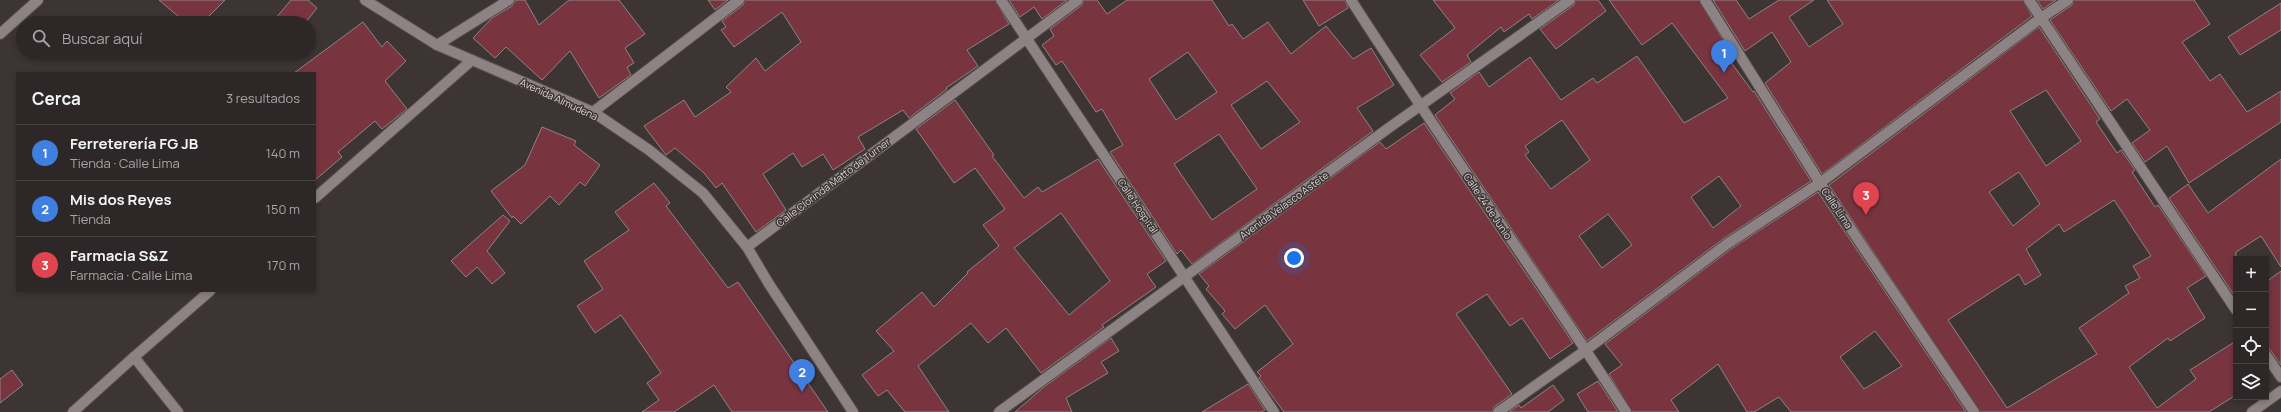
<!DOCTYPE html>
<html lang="es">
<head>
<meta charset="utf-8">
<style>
	body { margin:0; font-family:Manrope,sans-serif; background:#3a3333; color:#f1f3f6 }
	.controls { position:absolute; right:12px; bottom:12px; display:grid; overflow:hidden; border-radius:0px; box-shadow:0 2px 6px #0003 }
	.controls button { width:36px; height:36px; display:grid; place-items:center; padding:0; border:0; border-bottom:1px solid #494444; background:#2e2727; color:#f1f3f6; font:20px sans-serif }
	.you { position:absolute; left:1294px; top:258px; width:14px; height:14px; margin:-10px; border:3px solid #fff; border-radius:50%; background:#1a73e8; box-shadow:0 0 0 6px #1a73e833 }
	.badge { display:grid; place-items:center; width:26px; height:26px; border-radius:50%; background:#ea580c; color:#fff; font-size:13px; font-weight:700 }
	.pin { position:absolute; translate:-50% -33px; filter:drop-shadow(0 1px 2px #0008) }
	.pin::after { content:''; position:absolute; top:21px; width:14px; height:12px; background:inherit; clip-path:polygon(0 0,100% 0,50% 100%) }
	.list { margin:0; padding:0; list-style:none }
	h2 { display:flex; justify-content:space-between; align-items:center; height:52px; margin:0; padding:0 16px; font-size:17px }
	h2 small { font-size:13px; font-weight:400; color:#a7a5a7 }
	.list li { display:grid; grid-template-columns:26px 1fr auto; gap:12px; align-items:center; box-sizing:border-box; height:56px; padding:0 16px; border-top:1px solid #494444 }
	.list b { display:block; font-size:15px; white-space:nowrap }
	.list p { margin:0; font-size:13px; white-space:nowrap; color:#a7a5a7 }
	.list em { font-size:13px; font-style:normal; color:#a7a5a7 }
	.icon { flex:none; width:22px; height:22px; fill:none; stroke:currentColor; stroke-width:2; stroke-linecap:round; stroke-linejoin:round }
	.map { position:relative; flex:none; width:2281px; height:412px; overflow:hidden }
	.search { position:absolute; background:#2e2727; box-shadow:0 2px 6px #0003; left:16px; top:16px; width:300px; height:44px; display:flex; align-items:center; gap:10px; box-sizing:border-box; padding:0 14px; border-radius:22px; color:#a7a5a7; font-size:15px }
	.panel { position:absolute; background:#2e2727; box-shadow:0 2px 6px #0003; left:16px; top:72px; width:300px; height:220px; border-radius:0px }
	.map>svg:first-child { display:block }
	.building { fill:#783540; stroke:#8f8384; fill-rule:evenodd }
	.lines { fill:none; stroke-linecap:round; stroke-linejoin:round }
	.minor-casing { stroke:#585050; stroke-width:12 }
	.minor { stroke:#8e8384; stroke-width:10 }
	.labels { text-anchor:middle; stroke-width:3; stroke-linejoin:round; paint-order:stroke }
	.street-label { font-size:10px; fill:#ddd7d7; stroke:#3d3434 }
</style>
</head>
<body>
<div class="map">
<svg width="2281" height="412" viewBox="0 0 2281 412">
	<rect width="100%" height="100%" fill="#3d3434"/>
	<g class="building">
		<path d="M159 0H225L202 23H186Z"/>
		<path d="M291 0H308L317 8 305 23H280L275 19Z"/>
		<path d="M516 0H525L539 25 569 0H619L645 34 625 48 634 63 627 67 631 75 599 98 570 51 542 80 506 47 495 58 473 38 492 18 512 6Z"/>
		<path d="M708 0H728L715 10Z"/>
		<path d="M745 0H995L1009 24 967 50 978 66 946 88 947 89 909 118 903 110 858 137 865 149 833 170 823 154 802 167 793 153 763 174 786 210 756 232 722 183 716 188 704 173 675 148 666 155 644 126 684 100 695 117 731 92 726 87 756 58 765 71 801 42 782 12 734 47 721 30 726 27 722 21 743 5Z"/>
		<path d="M1009 0H1067L1042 19 1034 7 1020 17Z"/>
		<path d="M1084 0H1097L1107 14 1127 0H1212L1229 26 1232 24 1243 39 1268 22 1291 54 1326 26 1353 59 1371 48 1394 85 1357 108 1373 131 1192 264 1181 250 1177 254 1110 152 1123 145 1102 109 1096 112 1062 61 1056 65 1042 45 1054 36 1050 29 1082 5ZM1188 52 1217 92 1176 120 1149 79ZM1267 81 1300 122 1261 149 1231 105ZM1219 134 1257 189 1212 220 1174 164Z"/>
		<path d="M1303 0H1345L1348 8 1319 26Z"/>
		<path d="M1433 0H1559L1532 19 1529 14 1504 32 1501 27 1467 55 1471 62 1442 82 1420 55 1455 28Z"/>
		<path d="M1576 0H1598L1606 11 1556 49 1540 29 1574 5Z"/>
		<path d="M1609 0H1699L1734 58 1730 61 1753 92 1754 91 1811 181 1723 239 1587 341 1435 115 1455 99 1450 93 1479 72 1489 87 1530 57 1561 100 1593 78 1597 83 1637 56 1684 123 1728 98 1672 23 1642 45ZM1562 120 1590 160 1551 189 1525 155 1529 152 1525 146ZM1719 176 1741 206 1713 228 1691 197ZM1608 214 1632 245 1602 268 1579 236Z"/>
		<path d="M1713 0H1736L1749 19 1779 0H1814L1789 17 1809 47 1843 24 1827 0H2023L2032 16 1822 174 1765 83 1791 62 1772 32 1745 51Z"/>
		<path d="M2037 0H2056L2043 9Z"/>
		<path d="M2074 0H2194L2210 24 2182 42 2210 81 2220 74 2247 112 2281 91V122L2189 183 2167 146 2145 162 2132 143 2150 130 2127 99 2111 111 2050 20 2072 5Z"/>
		<path d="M2281 3V30L2240 55 2228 37Z"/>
		<path d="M363 22 382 47 387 41 406 61 385 81 407 109 382 129 375 121 338 152 342 157 315 180V73H294Z"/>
		<path d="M2039 27 2100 119 2096 122 2117 153 2121 150 2135 170 2132 172 2155 207 2158 205 2206 276 2187 288 2205 318 2170 341 2168 338 2129 367 2157 408 2196 379 2190 370 2236 341V395L2209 412H1980L1829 185ZM2046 90 2081 141 2046 166 2010 111ZM2019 172 2040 204 2013 226 1989 192ZM2114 200 2151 256 2133 266 2140 278 2125 286 2129 293 2079 328 2097 354 2007 408 1948 320 2019 274 2025 285 2041 275 2026 249 2059 224 2064 232Z"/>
		<path d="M955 100 994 155 992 156 1024 198 1038 187 1042 192 1098 159 1166 261 1147 274 1156 287 1102 325 1104 327 1041 373 1006 328 988 343 971 323 918 366 949 412H905L887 390 878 396 862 375 894 351 876 331 922 292 934 307 968 273 967 272 999 246 983 225 1005 209 975 168 954 183 916 129ZM1061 213 1110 281 1069 315 1014 248Z"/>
		<path d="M1424 123 1573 343 1550 359 1522 318 1510 326 1487 294 1456 314 1512 394 1494 407 1492 412H1284L1259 378 1261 376 1257 372 1293 344 1265 305 1235 329 1222 314 1225 311 1206 289 1209 286 1199 274 1380 142 1386 149Z"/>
		<path d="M542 127 576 141 574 145 600 165 585 186 580 182 559 205 550 196 521 224 513 216 512 218 491 191 525 165Z"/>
		<path d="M2281 159V267L2261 236 2236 252V298L2169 198 2188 184 2208 213Z"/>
		<path d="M654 183 670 203 666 206 728 288 738 282 828 412H732L714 385 674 412H642L659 400 647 383 661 373 621 315 595 333 577 306 603 289 584 261 629 230 615 212Z"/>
		<path d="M1818 192 1966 412H1791L1779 397 1754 412H1747L1718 364 1671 400 1679 412H1632L1609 374 1622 365 1605 344 1731 249ZM1875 331 1902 366 1864 389 1840 357Z"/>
		<path d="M503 215 510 221 487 251 505 273 492 284 477 267 466 277 451 261Z"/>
		<path d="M2281 271V365L2266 344V282Z"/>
		<path d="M1111 338 1119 351 1101 362 1108 373 1066 398 1072 412H1015L1044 387Z"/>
		<path d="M12 370 23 385 0 403V379Z"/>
		<path d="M1598 381 1618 412H1588L1577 394Z"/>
		<path d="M1248 384 1265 410 1261 412H1202Z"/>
		<path d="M1553 385 1564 400 1548 412H1509L1519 405 1521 408Z"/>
	</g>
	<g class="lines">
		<defs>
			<g id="minor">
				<path d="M365 0 437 45 593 112 649 150 703 193 747 247 769 284 853 412"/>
				<path d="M1001 0 1274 412"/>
				<path d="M1351 0C1440 139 1537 273 1626 412"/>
				<path d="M1705 0 1820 183 1974 412"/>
				<path d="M2029 0 2236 310"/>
				<path d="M0 34 38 0"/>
				<path d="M437 45 509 0"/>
				<path d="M593 112 739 0"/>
				<path d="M315 198 472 60"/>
				<path d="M747 247 1078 0"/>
				<path d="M2266 355 2281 377"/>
				<path d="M134 357 210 291"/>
				<path d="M73 412 134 357 178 412"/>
				<path d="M999 412 1390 127 1570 0"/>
				<path d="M1498 412 1586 350 1727 244 1820 183 2041 18 2068 0"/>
				<path d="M2252 412 2281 391"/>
			</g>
		</defs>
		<use href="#minor" class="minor-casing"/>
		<use href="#minor" class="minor"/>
	</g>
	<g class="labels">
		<g class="street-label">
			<text transform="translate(559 99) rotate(25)" y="4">Avenida Almudena</text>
			<text transform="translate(833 182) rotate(-37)" y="4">Calle Clorinda Matto de Turner</text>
			<text transform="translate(1284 205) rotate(-36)" y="4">Avenida Velasco Astete</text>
			<text transform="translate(1138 206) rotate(56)" y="4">Calle Hospital</text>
			<text transform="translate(1488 206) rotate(56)" y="4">Calle 24 de Junio</text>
			<text transform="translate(1837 208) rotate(56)" y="4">Calle Lima</text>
		</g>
	</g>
</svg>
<div class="controls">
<button>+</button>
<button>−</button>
<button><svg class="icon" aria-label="locate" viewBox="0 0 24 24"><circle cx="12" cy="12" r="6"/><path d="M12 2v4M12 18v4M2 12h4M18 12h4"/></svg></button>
<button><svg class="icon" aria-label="layers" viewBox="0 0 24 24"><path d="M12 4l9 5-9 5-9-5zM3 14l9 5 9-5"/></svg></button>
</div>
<div class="you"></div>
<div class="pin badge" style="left:1724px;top:73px;background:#3f7fe0">1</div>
<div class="pin badge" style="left:802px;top:392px;background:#3f7fe0">2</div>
<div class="pin badge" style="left:1866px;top:215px;background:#e0444e">3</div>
<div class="search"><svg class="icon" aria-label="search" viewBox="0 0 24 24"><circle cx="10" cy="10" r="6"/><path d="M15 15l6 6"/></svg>Buscar aquí</div>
<section class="panel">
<h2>Cerca<small>3 resultados</small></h2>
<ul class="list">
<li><span class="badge" style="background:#3f7fe0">1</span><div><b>Ferreterería FG JB</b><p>Tienda · Calle Lima</p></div><em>140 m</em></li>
<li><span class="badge" style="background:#3f7fe0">2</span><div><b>Mis dos Reyes</b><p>Tienda</p></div><em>150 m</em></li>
<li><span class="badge" style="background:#e0444e">3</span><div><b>Farmacia S&amp;Z</b><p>Farmacia · Calle Lima</p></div><em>170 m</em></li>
</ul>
</section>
</div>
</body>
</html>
